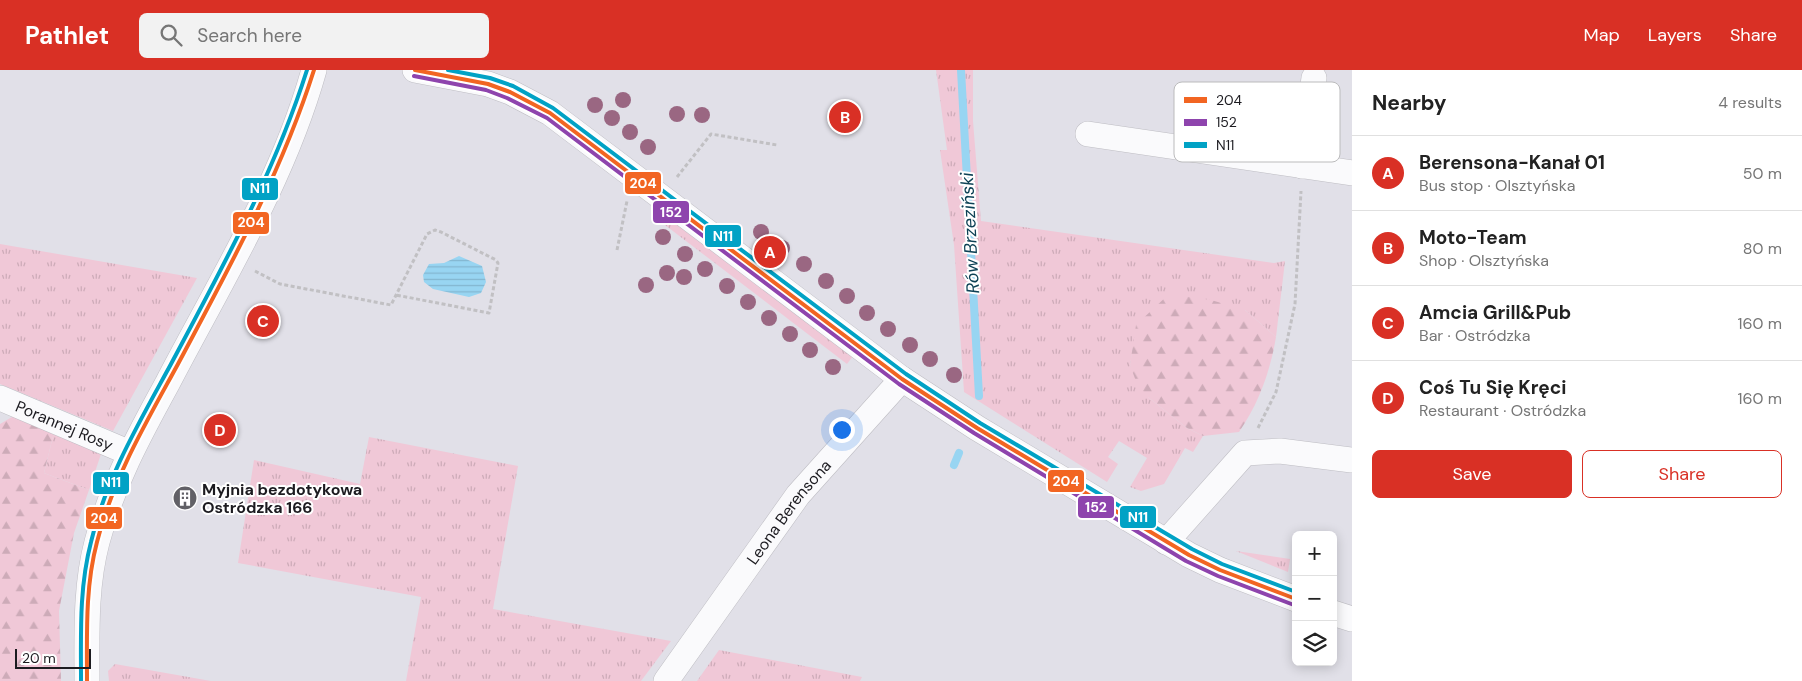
<!DOCTYPE html>
<html lang="en">
<head>
<meta charset="utf-8">
<style>
	body { margin:0; font-family:"DM Sans",sans-serif; background:#f2f2f2; color:#222 }
	.controls { position:absolute; right:15px; bottom:15px; display:grid; overflow:hidden; border-radius:8px; box-shadow:0 2px 12px #0003 }
	.controls button { width:45px; height:45px; display:grid; place-items:center; padding:0; border:0; border-bottom:1px solid #e0e0e0; background:#fff; color:#222; font:25px sans-serif }
	.scale { position:absolute; left:15px; bottom:12px; width:76px; box-sizing:border-box; padding-left:5px; border:2px solid #1c1b20; border-top:0; font-size:14px; line-height:18px; white-space:nowrap; color:#1c1b20; -webkit-text-stroke:4px #fff; paint-order:stroke }
	.you { position:absolute; left:841px; top:359px; width:18px; height:18px; margin:-12px; border:4px solid #fff; border-radius:50%; background:#1a73e8; box-shadow:0 0 0 8px #1a73e833 }
	.badge { display:grid; place-items:center; width:32px; height:32px; border-radius:50%; background:#d93025; color:#fff; font-size:16px; font-weight:700 }
	.pin { position:absolute; translate:-50% -50%; border:2px solid #fff; box-shadow:0 1px 5px #0006 }
	.list { margin:0; padding:0; list-style:none }
	h2 { display:flex; justify-content:space-between; align-items:center; height:65px; margin:0; padding:0 20px; font-size:21px }
	h2 small { font-size:16px; font-weight:400; color:#767676 }
	.list li { display:grid; grid-template-columns:32px 1fr auto; gap:15px; align-items:center; box-sizing:border-box; height:75px; padding:0 20px; border-top:1px solid #e0e0e0 }
	.list b { display:block; font-size:19px; white-space:nowrap }
	.list p { margin:0; font-size:16px; white-space:nowrap; color:#767676 }
	.list em { font-size:16px; font-style:normal; color:#767676 }
	.actions { display:flex; gap:10px; padding:15px 20px }
	.actions a { flex:1; padding:11px 0; border:1px solid #d93025; border-radius:8px; text-align:center; font-size:18px; color:#d93025 }
	.actions .main { background:#d93025; color:#fff }
	.icon { flex:none; width:28px; height:28px; fill:none; stroke:currentColor; stroke-width:2; stroke-linecap:round; stroke-linejoin:round }
	.map { position:relative; flex:none; width:1352px; height:611px; overflow:hidden }
	header { display:flex; align-items:center; gap:30px; box-sizing:border-box; height:70px; padding:0 25px; background:#d93025; color:#fff }
	header strong { font-size:24px }
	nav { display:flex; gap:28px; margin-inline-start:auto; font-size:18px }
	.search { width:350px; height:45px; background:#f2f2f2; display:flex; align-items:center; gap:12px; box-sizing:border-box; padding:0 18px; border-radius:8px; color:#767676; font-size:19px }
	main { display:flex }
	aside { flex:1; background:#fff }
	.map>svg:first-child { display:block }
	.grass { fill:url(#grass-tufts) }
	.forest { fill:url(#forest-firs) }
	.water { fill:url(#water-rules) }
	.lines { fill:none; stroke-linecap:round; stroke-linejoin:round }
	.stream { stroke:#98d5f2; stroke-width:8 }
	.minor-casing { stroke:#bebdc3; stroke-width:26 }
	.path { stroke:#c1c0c3; stroke-width:3; stroke-dasharray:4 2.5; stroke-linecap:butt }
	.minor { stroke:#fafafc; stroke-width:25 }
	.bus-1-casing { stroke:#fff; stroke-width:8 }
	.bus-2-casing { stroke:#fff; stroke-width:8 }
	.bus-3-casing { stroke:#fff; stroke-width:8 }
	.bus-1 { stroke:#f26522; stroke-width:4 }
	.bus-2 { stroke:#8e44ad; stroke-width:4 }
	.bus-3 { stroke:#01a2c5; stroke-width:4 }
	.tree { fill:#9a6782 }
	.labels { text-anchor:middle; stroke-width:4; stroke-linejoin:round; paint-order:stroke }
	.street-label { font-size:16px; fill:#1c1b20; stroke:#fff }
	.poi-label { font-size:16px; font-weight:bold; fill:#1c1b20; stroke:#fff; text-anchor:start }
	.water-label { font-size:18px; font-style:italic; fill:#0d4155; stroke:#fff }
	.key { fill:#fff; stroke:#bbbbbc; stroke-width:1 }
	.key-label { font-size:14px; fill:#1c1b20 }
	.line-badge { stroke:#fff; stroke-width:2 }
	.badge-label { font-size:14px; text-anchor:middle; font-weight:bold; fill:#fff }
</style>
</head>
<body>
<header>
<strong>Pathlet</strong>
<div class="search"><svg class="icon" aria-label="search" viewBox="0 0 24 24"><circle cx="10" cy="10" r="6"/><path d="M15 15l6 6"/></svg>Search here</div>
<nav><a>Map</a><a>Layers</a><a>Share</a></nav>
</header>
<main>
<div class="map">
<svg width="1352" height="611" viewBox="0 0 1352 611">
	<defs>
		<pattern id="grass-tufts" width="24" height="20" patternUnits="userSpaceOnUse" patternTransform="scale(1.25)"><rect width="24" height="20" fill="#f0c8d7"/><path d="M3 7l-1-3M5 7V3M7 7l1-3M15 17l-1-3M17 17v-4M19 17l1-3" fill="none" stroke="#cdabb8"/></pattern>
		<pattern id="forest-firs" width="22" height="20" patternUnits="userSpaceOnUse" patternTransform="scale(1.25)"><rect width="22" height="20" fill="#f0c8d7"/><path d="M5 1l3.5 6h-7zM16 11l3.5 6h-7z" fill="#cdabb8"/></pattern>
		<pattern id="water-rules" width="6" height="5" patternUnits="userSpaceOnUse" patternTransform="scale(1.25)"><rect width="6" height="5" fill="#98d5f2"/><path d="M0 2.5h6" fill="none" stroke="#82b6cf"/></pattern>
	</defs>
	<rect width="100%" height="100%" fill="#e1e0e8"/>
	<g class="grass">
		<path d="M936 0H973V51L981 151 1274 193 1285 191 1276 267 1245 240 1133 278 1130 295 1149 328 1187 358 1203 366 1193 382 1185 378 1164 414 1141 421 1130 417 1147 388 1119 371 1108 387 1118 394 1107 412 964 322 954 175 940 80H947Z"/>
		<path d="M671 153 681 156 853 286 847 294 665 155Z"/>
		<path d="M0 174 197 208 113 361 0 314Z"/>
		<path d="M54 362 101 384 89 420 44 403Z"/>
		<path d="M369 367 518 396 493 539 671 571 641 611H406L421 527 238 493 254 390 360 414Z"/>
		<path d="M1236 481 1290 489 1288 502Z"/>
		<path d="M719 580 862 607 860 611H697Z"/>
		<path d="M115 594 211 611H109L108 601Z"/>
	</g>
	<g class="forest">
		<path d="M1169 224 1211 230 1245 240 1276 267C1270 302 1259 333 1239 362L1203 366 1187 358 1149 328 1137 314 1130 295 1136 255Z"/>
		<path d="M17 344 54 362 44 403 89 420 74 463 59 541 61 611H0V354Z"/>
	</g>
	<path class="water" d="M459 186 482 196 486 212 481 223 469 227 433 219 424 212 423 205 429 194 444 193Z"/>
	<g class="lines">
		<g class="stream">
			<path d="M961 0 979 326"/>
			<path d="M954 395 959 383"/>
		</g>
		<defs>
			<g id="minor">
				<path d="M415 0 488 14 510 22 550 43 902 309 977 358 1189 485 1220 500 1296 529"/>
				<path d="M1088 64 1352 103"/>
				<path d="M1302 96 1314 8"/>
				<path id="s1" d="M0 328 130 383"/>
				<path d="M1166 472 1245 383 1280 381 1352 390"/>
				<path d="M1333 543 1352 549"/>
				<path d="M87 611C87 565 85 517 97 472 112 415 139 365 167 314 220 212 283 111 314 0"/>
				<path id="s2" d="M666 611 798 425 902 309"/>
			</g>
		</defs>
		<use href="#minor" class="minor-casing"/>
		<g class="path">
			<path d="M677 107 711 64 777 75"/>
			<path d="M617 180 627 131"/>
			<path d="M255 201 280 214 391 235 427 164 435 160 441 162 496 190 498 193 489 243 396 225"/>
			<path d="M1258 358 1276 322 1295 234 1301 121"/>
		</g>
		<use href="#minor" class="minor"/>
		<defs>
			<g id="bus-1">
				<path d="M415 0 488 14 510 22 550 43 902 309 977 358 1189 485 1220 500 1296 529"/>
				<path d="M87 611C87 565 85 517 97 472 113 408 147 351 178 294 229 198 281 104 314 0"/>
			</g>
			<path id="bus-2" d="M414 6 486 20 507 28 547 48 899 314 974 363 1186 491 1218 506 1294 535"/>
			<g id="bus-3">
				<path d="M448 0 490 8 513 16 553 38 906 304 980 353 1192 479 1222 494 1296 522"/>
				<path d="M81 611C81 564 79 518 91 472 106 408 140 351 171 294 222 198 274 104 307 0"/>
			</g>
		</defs>
		<use href="#bus-1" class="bus-1-casing"/>
		<use href="#bus-2" class="bus-2-casing"/>
		<use href="#bus-3" class="bus-3-casing"/>
		<use href="#bus-1" class="bus-1"/>
		<use href="#bus-2" class="bus-2"/>
		<use href="#bus-3" class="bus-3"/>
	</g>
	<g class="tree">
		<circle cx="623" cy="30" r="8"/>
		<circle cx="595" cy="35" r="8"/>
		<circle cx="677" cy="44" r="8"/>
		<circle cx="702" cy="45" r="8"/>
		<circle cx="612" cy="48" r="8"/>
		<circle cx="630" cy="62" r="8"/>
		<circle cx="648" cy="77" r="8"/>
		<circle cx="761" cy="162" r="8"/>
		<circle cx="663" cy="167" r="8"/>
		<circle cx="782" cy="178" r="8"/>
		<circle cx="685" cy="184" r="8"/>
		<circle cx="804" cy="194" r="8"/>
		<circle cx="705" cy="199" r="8"/>
		<circle cx="667" cy="203" r="8"/>
		<circle cx="684" cy="207" r="8"/>
		<circle cx="826" cy="211" r="8"/>
		<circle cx="646" cy="215" r="8"/>
		<circle cx="727" cy="216" r="8"/>
		<circle cx="847" cy="226" r="8"/>
		<circle cx="748" cy="232" r="8"/>
		<circle cx="867" cy="243" r="8"/>
		<circle cx="769" cy="248" r="8"/>
		<circle cx="888" cy="259" r="8"/>
		<circle cx="790" cy="264" r="8"/>
		<circle cx="910" cy="275" r="8"/>
		<circle cx="810" cy="280" r="8"/>
		<circle cx="930" cy="289" r="8"/>
		<circle cx="833" cy="297" r="8"/>
		<circle cx="954" cy="305" r="8"/>
	</g>
	<defs>
		<symbol id="building-disc" viewBox="-11 -11 22 22"><circle r="9.5" fill="#616066" stroke="#fff"/><path d="M-4-6H4V6H1V3H-1V6H-4ZM-2.5-4.3h1.7v1.8h-1.7ZM.8-4.3h1.7v1.8H.8ZM-2.5-1h1.7V.8h-1.7ZM.8-1h1.7V.8H.8Z" fill="#fff"/></symbol>
	</defs>
	<g fill-rule="evenodd">
		<use href="#building-disc" x="171" y="414" width="28" height="28"/>
	</g>
	<g class="labels">
		<g class="street-label">
			<text dy="6" stroke="none"><textPath href="#s1" startOffset="70">Porannej Rosy</textPath></text>
			<text dy="6" stroke="none"><textPath href="#s2" startOffset="209">Leona Berensona</textPath></text>
		</g>
		<g class="poi-label">
			<text x="202" y="425">Myjnia bezdotykowa<tspan x="202" dy="18">Ostródzka 166</tspan></text>
		</g>
		<g class="water-label">
			<text transform="translate(970 163) rotate(-93)" y="6">Rów Brzeziński</text>
		</g>
	</g>
	<rect x="1174" y="12" width="166" height="80" rx="8" class="key"/>
	<rect x="1184" y="27" width="23" height="6" fill="#f26522"/>
	<rect x="1184" y="49" width="23" height="7" fill="#8e44ad"/>
	<rect x="1184" y="72" width="23" height="6" fill="#01a2c5"/>
	<g class="key-label">
		<text x="1216" y="35">204</text>
		<text x="1216" y="57">152</text>
		<text x="1216" y="80">N11</text>
	</g>
	<g class="line-badge">
		<rect x="624" y="101" width="38" height="24" rx="5" fill="#f26522"/>
		<rect x="241" y="107" width="38" height="24" rx="5" fill="#01a2c5"/>
		<rect x="652" y="130" width="38" height="24" rx="5" fill="#8e44ad"/>
		<rect x="232" y="141" width="38" height="24" rx="5" fill="#f26522"/>
		<rect x="704" y="154" width="38" height="24" rx="5" fill="#01a2c5"/>
		<rect x="1047" y="399" width="38" height="24" rx="5" fill="#f26522"/>
		<rect x="92" y="401" width="38" height="24" rx="5" fill="#01a2c5"/>
		<rect x="1077" y="425" width="38" height="24" rx="5" fill="#8e44ad"/>
		<rect x="1119" y="435" width="38" height="24" rx="5" fill="#01a2c5"/>
		<rect x="85" y="436" width="38" height="24" rx="5" fill="#f26522"/>
	</g>
	<g class="badge-label">
		<text x="643" y="118">204</text>
		<text x="260" y="123">N11</text>
		<text x="671" y="147">152</text>
		<text x="251" y="157">204</text>
		<text x="723" y="171">N11</text>
		<text x="1066" y="416">204</text>
		<text x="111" y="417">N11</text>
		<text x="1096" y="442">152</text>
		<text x="1138" y="452">N11</text>
		<text x="104" y="453">204</text>
	</g>
</svg>
<div class="controls">
<button>+</button>
<button>−</button>
<button><svg class="icon" aria-label="layers" viewBox="0 0 24 24"><path d="M12 4l9 5-9 5-9-5zM3 14l9 5 9-5"/></svg></button>
</div>
<div class="scale">20 m</div>
<div class="you"></div>
<div class="pin badge" style="left:770px;top:182px">A</div>
<div class="pin badge" style="left:845px;top:47px">B</div>
<div class="pin badge" style="left:263px;top:251px">C</div>
<div class="pin badge" style="left:220px;top:360px">D</div>
</div>
<aside>
<h2>Nearby<small>4 results</small></h2>
<ul class="list">
<li><span class="badge">A</span><div><b>Berensona-Kanał 01</b><p>Bus stop · Olsztyńska</p></div><em>50 m</em></li>
<li><span class="badge">B</span><div><b>Moto-Team</b><p>Shop · Olsztyńska</p></div><em>80 m</em></li>
<li><span class="badge">C</span><div><b>Amcia Grill&amp;Pub</b><p>Bar · Ostródzka</p></div><em>160 m</em></li>
<li><span class="badge">D</span><div><b>Coś Tu Się Kręci</b><p>Restaurant · Ostródzka</p></div><em>160 m</em></li>
</ul>
<div class="actions"><a class="main">Save</a><a>Share</a></div>
</aside>
</main>
</body>
</html>
